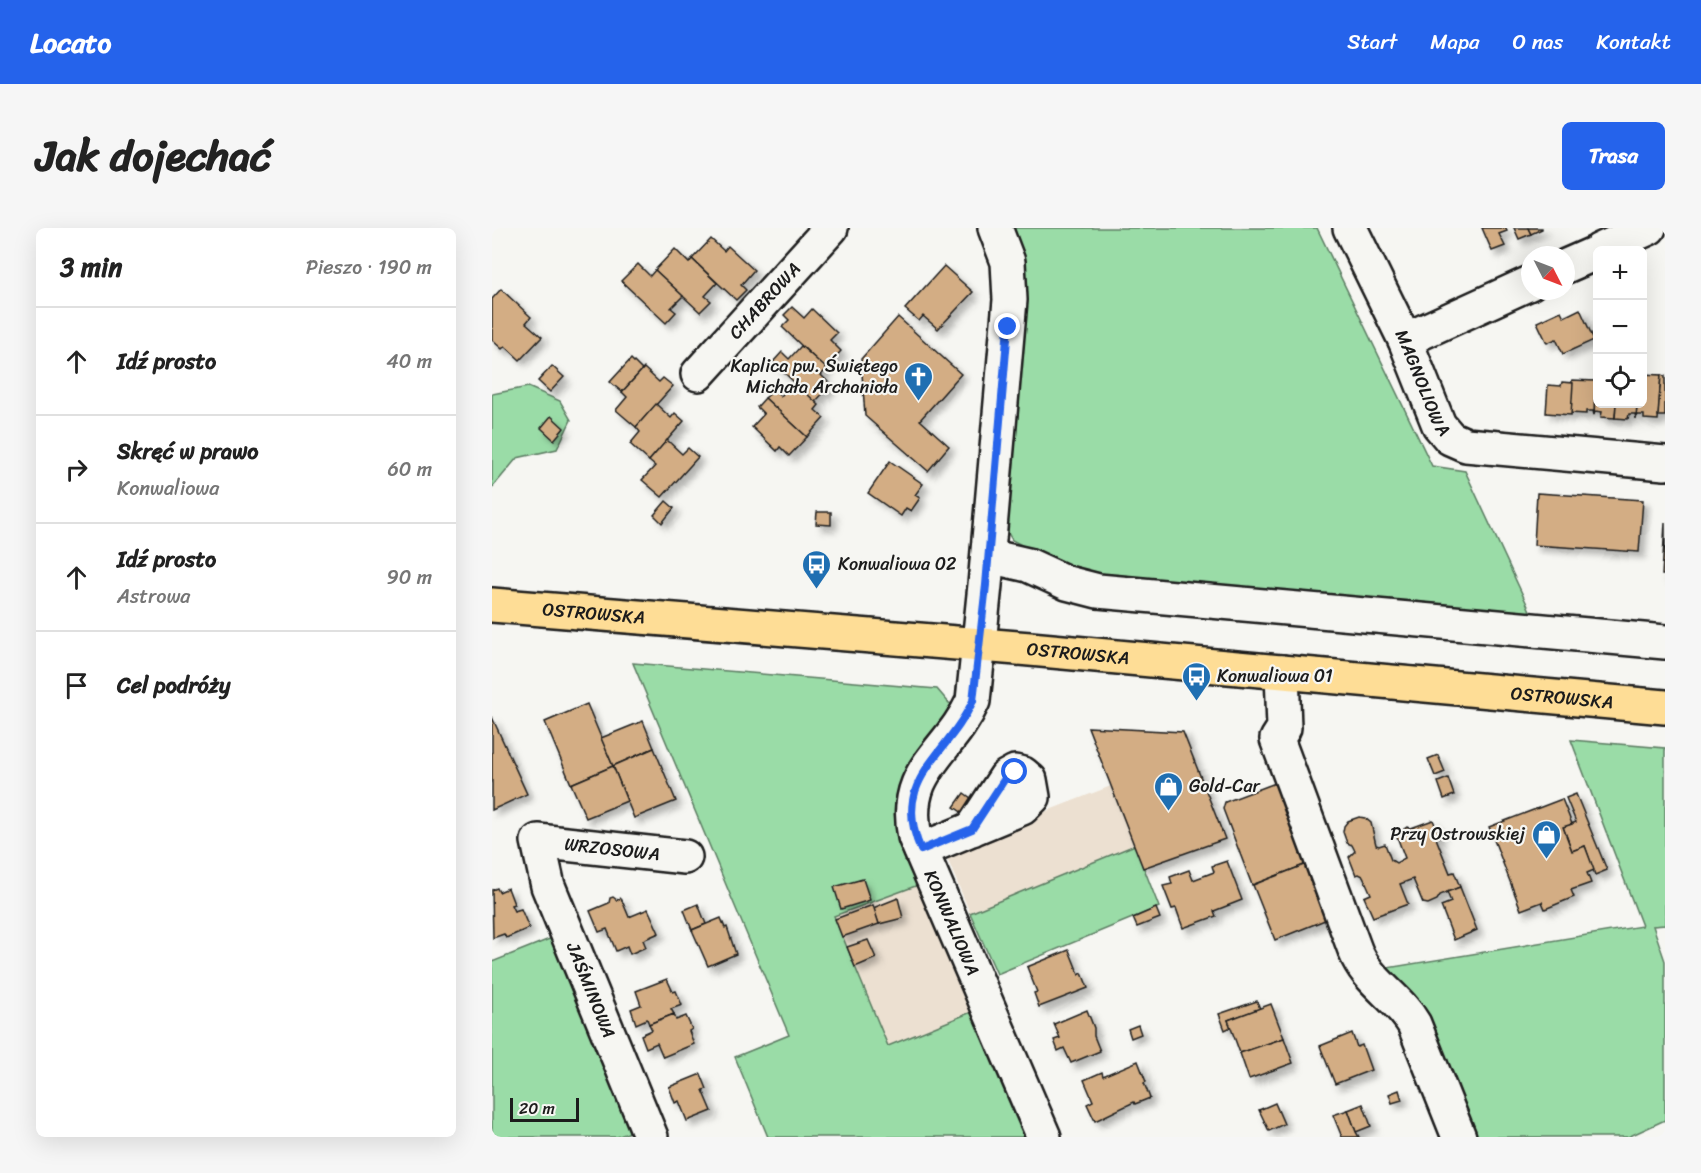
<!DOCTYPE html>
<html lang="pl">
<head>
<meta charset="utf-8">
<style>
	body { margin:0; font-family:Sriracha,sans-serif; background:#f6f6f6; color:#222 }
	.controls { position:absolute; right:18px; top:18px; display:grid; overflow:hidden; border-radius:9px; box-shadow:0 6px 24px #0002 }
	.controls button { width:54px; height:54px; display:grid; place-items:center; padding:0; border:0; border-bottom:2px solid #e0e0e0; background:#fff; color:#222; font:30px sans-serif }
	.compass { position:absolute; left:1029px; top:18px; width:54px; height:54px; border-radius:50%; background:#fff; box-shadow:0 6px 24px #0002; rotate:132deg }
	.scale { position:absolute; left:18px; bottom:15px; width:69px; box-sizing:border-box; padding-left:6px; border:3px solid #1c1c1c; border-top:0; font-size:16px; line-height:21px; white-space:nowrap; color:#1c1c1c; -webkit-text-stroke:4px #f6f6f2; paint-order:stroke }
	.stop { position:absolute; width:18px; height:18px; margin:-14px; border:4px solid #2563eb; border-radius:50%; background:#fff }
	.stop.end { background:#2563eb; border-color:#fff; box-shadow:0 2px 6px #0008 }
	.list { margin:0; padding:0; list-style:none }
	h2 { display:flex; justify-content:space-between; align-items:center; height:78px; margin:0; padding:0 24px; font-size:26px }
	h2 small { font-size:20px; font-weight:400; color:#767676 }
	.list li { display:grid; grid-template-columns:39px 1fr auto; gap:18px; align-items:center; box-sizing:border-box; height:108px; padding:0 24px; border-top:2px solid #e0e0e0 }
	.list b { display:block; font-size:22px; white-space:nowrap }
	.list p { margin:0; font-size:20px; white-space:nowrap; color:#767676 }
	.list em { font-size:20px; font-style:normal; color:#767676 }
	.icon { flex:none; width:33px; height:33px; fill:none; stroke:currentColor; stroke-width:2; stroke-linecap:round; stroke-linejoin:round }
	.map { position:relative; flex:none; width:1173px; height:909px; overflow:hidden; border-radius:9px }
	header { display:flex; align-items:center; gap:36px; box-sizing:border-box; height:84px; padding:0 30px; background:#2563eb; color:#fff }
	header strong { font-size:28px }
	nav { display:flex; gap:33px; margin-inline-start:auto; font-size:21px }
	.intro { display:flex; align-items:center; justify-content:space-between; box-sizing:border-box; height:144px; padding:0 36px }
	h1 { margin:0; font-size:42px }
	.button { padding:15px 27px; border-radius:9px; background:#2563eb; color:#fff; font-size:21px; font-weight:700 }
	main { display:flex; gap:36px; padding:0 36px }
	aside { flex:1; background:#fff; border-radius:9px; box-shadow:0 6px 24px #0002 }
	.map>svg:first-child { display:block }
	.built { fill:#ece0d1 }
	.green { fill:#9adca7; stroke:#5b7c62; stroke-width:1.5 }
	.building { fill:#d3ad84; stroke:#1c1c1c; stroke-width:1.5; filter:url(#shadow) }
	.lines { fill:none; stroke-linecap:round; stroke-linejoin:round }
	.minor-casing { stroke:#1c1c1c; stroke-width:38 }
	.major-casing { stroke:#1c1c1c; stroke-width:38 }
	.minor { stroke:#f6f6f2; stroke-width:33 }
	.major { stroke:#fedd96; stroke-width:33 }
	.route { stroke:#2563eb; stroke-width:8 }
	.labels { text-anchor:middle; stroke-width:4.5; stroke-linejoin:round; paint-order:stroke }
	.street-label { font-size:18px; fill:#1c1c1c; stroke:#f6f6f2 }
	.poi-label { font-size:18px; fill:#1c1c1c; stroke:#f6f6f2; text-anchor:start }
</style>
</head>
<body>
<header>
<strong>Locato</strong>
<nav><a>Start</a><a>Mapa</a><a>O nas</a><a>Kontakt</a></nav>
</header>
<div class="intro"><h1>Jak dojechać</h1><a class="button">Trasa</a></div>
<main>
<aside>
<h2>3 min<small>Pieszo · 190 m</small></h2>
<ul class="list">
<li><svg class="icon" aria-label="ahead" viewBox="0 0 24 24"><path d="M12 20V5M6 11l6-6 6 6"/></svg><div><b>Idź prosto</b></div><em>40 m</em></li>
<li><svg class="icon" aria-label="right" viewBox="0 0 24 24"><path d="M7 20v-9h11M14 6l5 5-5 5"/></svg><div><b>Skręć w prawo</b><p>Konwaliowa</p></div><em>60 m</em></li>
<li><svg class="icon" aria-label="ahead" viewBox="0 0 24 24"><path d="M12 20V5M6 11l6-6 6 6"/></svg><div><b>Idź prosto</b><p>Astrowa</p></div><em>90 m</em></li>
<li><svg class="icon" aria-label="arrive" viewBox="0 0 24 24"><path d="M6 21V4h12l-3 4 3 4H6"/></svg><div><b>Cel podróży</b></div></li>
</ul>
</aside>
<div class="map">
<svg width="1173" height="909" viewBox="0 0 1173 909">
	<defs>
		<filter id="shadow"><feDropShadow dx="5.5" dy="5.5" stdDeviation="3" flood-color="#0004"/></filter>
	</defs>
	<rect width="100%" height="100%" fill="#f6f6f2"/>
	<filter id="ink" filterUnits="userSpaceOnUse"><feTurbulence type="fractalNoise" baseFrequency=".0167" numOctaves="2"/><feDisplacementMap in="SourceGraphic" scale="12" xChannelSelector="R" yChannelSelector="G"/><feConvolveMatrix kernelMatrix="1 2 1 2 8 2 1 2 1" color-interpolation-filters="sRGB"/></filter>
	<g filter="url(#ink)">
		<g class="built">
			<path d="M619 558 643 617 478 685 452 623Z"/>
			<path d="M429 656 482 783 396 818 342 688Z"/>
		</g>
		<g class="green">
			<path d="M513 0H825L940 238 973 243 1040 387 614 346 587 342 566 331 535 320 520 312 511 296Z"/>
			<path d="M36 159 68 173 79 192 65 221 25 230 0 260V166Z"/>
			<path d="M141 435 445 461 457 475 467 477 411 553C389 588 414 622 429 656L342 688 396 818 482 783 552 909H276L243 829 297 807Z"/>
			<path d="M1079 512 1173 520V697L1161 698 1173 733V892L1136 909H977L883 742 1150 698Z"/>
			<path d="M643 617 667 679 505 746 478 685Z"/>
			<path d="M65 708 141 903 125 909H0V734Z"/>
		</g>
		<g class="building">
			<path d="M990 0H1014L1015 3 1007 6 1013 18 1000 23Z"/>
			<path d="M1022 0H1036L1039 6 1027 11Z"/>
			<path d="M1036 0H1050V1L1039 6Z"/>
			<path d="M219 11 232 23 236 18 262 42 249 57 254 62 244 72 200 31Z"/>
			<path d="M183 21 197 35 200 31 225 55 213 68 219 73 208 84 163 42Z"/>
			<path d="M146 36 158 48 163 42 191 68 179 80 184 84 174 95 129 53Z"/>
			<path d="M452 38 481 64 446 101 431 88 427 93 413 81Z"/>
			<path d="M9 61 39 89 34 95 50 109 28 132 13 118 10 121 0 112V71Z"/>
			<path d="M300 79 312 90 320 81 345 105 338 112 349 123 333 140 290 99 297 92 292 87Z"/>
			<path d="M1088 81 1102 112 1071 126 1064 111 1055 115 1045 94 1069 83 1072 89Z"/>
			<path d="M406 89 469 146 428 192 457 218 436 243 373 188 369 131Z"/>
			<path d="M309 118 335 141 329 147 339 157 323 174 281 134 290 124 297 131Z"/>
			<path d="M139 131 150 142 130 164 118 154Z"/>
			<path d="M60 138 72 149 58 164 46 153Z"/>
			<path d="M152 140 167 154 171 150 181 158 144 199 124 182 135 169 130 164Z"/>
			<path d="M1104 146 1106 176H1124L1123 190 1109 189 1110 184 1103 183 1102 187Z"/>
			<path d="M1150 146 1169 147 1166 192 1152 191V187H1146L1144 190 1145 176H1150Z"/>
			<path d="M1169 147 1173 148V188H1166Z"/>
			<path d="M1080 152 1103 153 1102 187 1101 183H1094V186L1078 185Z"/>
			<path d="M302 154 327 177 323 182 332 190 315 209 273 170 282 162 289 168Z"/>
			<path d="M1070 154 1081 155 1079 187 1054 185 1056 157 1069 158Z"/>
			<path d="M273 170 315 209 297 228 288 219 285 223 260 199 272 186 265 179Z"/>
			<path d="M164 176 179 190 183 185 192 193 157 233 138 216 148 204 144 199Z"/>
			<path d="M1124 176H1145L1144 190 1143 186H1137L1136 191 1123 190Z"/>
			<path d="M59 188 72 200 62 212 49 200Z"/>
			<path d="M175 212 190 226 196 220 206 229 170 269 150 252 163 238 157 233Z"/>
			<path d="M398 233 431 256 423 267 428 270 419 283 414 280 409 288 376 265Z"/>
			<path d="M1045 265 1151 272 1147 324 1042 317Z"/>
			<path d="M174 273 182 280 170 295 162 287Z"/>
			<path d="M325 284H339V297L324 296Z"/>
			<path d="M1173 294V347H1170Z"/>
			<path d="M95 476 121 538 79 556 53 494Z"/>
			<path d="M0 489 35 566 0 582Z"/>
			<path d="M151 493 162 520 121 538 109 510Z"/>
			<path d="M596 499 691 504 733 611 651 640Z"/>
			<path d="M162 520 184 573 142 590 121 538Z"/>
			<path d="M946 527 953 544 943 548 936 531Z"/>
			<path d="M121 538 135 573 94 590 79 556Z"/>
			<path d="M956 550 962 567 952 571 946 554Z"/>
			<path d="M786 554 823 633 760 657 731 581 733 574Z"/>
			<path d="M472 565 483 573 474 587 462 579Z"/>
			<path d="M1084 566 1115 642 1103 647 1093 618 1080 623 1071 599 1084 594 1074 570Z"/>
			<path d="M1070 571 1080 596 1071 599 1080 623 1093 618 1102 642 1095 645 1099 655 1079 662 1082 669 1053 681 1050 674 1029 682 997 599Z"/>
			<path d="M867 589 873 590 879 595 884 617 887 618 893 616 899 632 904 635 913 630 904 606 915 599 919 600 941 592 948 608 944 610 958 645 962 644 968 659 948 667 945 672 936 676 931 675 921 651 908 656 916 676 881 689 872 669 879 666 871 648 867 646 864 647 857 629 863 623 860 617 855 615 851 604 852 598 856 593Z"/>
			<path d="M735 633 750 672 722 683 724 688 691 700 684 680 680 681 671 658 680 656 678 649 697 642 701 652 722 644 720 638Z"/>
			<path d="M822 633 843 688 783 712 761 657Z"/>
			<path d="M371 651 378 672 349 681 342 659Z"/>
			<path d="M968 659 985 702 962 712 949 678 959 674 955 664Z"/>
			<path d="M5 660 7 664 16 660 22 676 19 677 22 683 29 681 37 700 14 710 12 706 1 710 0 662Z"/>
			<path d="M121 669 125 672 129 670 137 689 156 681 167 705 151 712 154 719 138 726 135 718 124 723 115 701 107 704 98 683 117 675 118 670Z"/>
			<path d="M406 670 411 690 387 696 381 680Z"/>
			<path d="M206 676 214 696 200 702 192 682Z"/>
			<path d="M381 677 387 696 350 709 343 691Z"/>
			<path d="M664 680 668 690 645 699 641 690Z"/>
			<path d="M229 690 233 700 235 699 244 726 216 738 200 702Z"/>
			<path d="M376 712 384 730 363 739 355 719Z"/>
			<path d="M577 722 587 747 590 745 596 760 547 779 542 765 545 764 535 739Z"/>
			<path d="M175 751 181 764 184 763 190 777 179 781 182 786 157 796 155 791 144 796 139 781 149 777 144 763Z"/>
			<path d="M765 773 768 781 736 792 739 799 733 802 727 786Z"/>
			<path d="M779 776 792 810 748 825 736 792Z"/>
			<path d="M595 782 602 800V808L608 823 579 835 572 820 566 823 562 812 568 810 562 796Z"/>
			<path d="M182 786 184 792 194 788 200 801 197 803 202 816 171 829 165 815 154 820 149 807 160 802 157 796Z"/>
			<path d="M646 797 649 806 639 810 636 801Z"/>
			<path d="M860 805 865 819 870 817 879 842 843 856 828 818Z"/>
			<path d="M792 810 801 835 757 851 748 825Z"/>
			<path d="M646 833 654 854 652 855 658 870 643 876 642 874 603 893 595 876 601 873 592 852 610 844 611 848Z"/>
			<path d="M209 846 215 861 211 862 220 883 195 893 187 873 183 875 177 859Z"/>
			<path d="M907 862 910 872 900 875 897 866Z"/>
			<path d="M783 875 792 896 777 903 767 882Z"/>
			<path d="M871 876 879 898 864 904 856 882Z"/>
			<path d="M856 882 864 904 867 909H850L841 887Z"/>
		</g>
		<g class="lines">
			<defs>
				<g id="minor">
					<path id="s1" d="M503 0 516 34 518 72 493 357 481 473C457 526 409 541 423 609L552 909"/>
					<path id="s2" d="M858 0 913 112 947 197 958 210 974 217 1173 235"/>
					<path d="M1108 22 1157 0"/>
					<path d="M1074 38 1106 24"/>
					<path d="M913 112 1038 55"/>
					<path id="s3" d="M206 146 339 0"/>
					<path d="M496 328 536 337 575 355 606 363 1173 414"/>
					<path d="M790 444 792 500 785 511 863 722C875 754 905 767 922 796L967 909"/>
					<path d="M429 622 530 580 541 569 538 552 531 546 523 544 514 549 480 601"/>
					<path id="s4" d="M159 909 56 658 46 613 193 629"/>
				</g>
				<g id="major">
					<path id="s5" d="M0 377 538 421 1173 479"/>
				</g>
			</defs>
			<use href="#minor" class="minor-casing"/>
			<use href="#major" class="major-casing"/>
			<use href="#minor" class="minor"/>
			<use href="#major" class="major"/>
		</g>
	</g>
	<g class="lines" filter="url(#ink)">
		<path class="route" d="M516 99 494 357 481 473C455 529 398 551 429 622L480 601 514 549 523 544"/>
	</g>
	<defs>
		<symbol id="church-pin" viewBox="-11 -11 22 30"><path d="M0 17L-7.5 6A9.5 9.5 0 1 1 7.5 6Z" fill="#1f6fb2" stroke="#f6f6f2"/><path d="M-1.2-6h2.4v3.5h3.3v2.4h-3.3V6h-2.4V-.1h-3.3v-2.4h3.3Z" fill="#fff"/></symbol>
		<symbol id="bus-pin" viewBox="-11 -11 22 30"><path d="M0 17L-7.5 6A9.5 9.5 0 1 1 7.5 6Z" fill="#1f6fb2" stroke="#f6f6f2"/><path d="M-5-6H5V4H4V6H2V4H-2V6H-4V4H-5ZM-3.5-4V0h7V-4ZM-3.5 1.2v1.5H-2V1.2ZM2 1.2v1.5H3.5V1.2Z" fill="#fff"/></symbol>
		<symbol id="shop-pin" viewBox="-11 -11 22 30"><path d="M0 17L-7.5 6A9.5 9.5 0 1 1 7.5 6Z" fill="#1f6fb2" stroke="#f6f6f2"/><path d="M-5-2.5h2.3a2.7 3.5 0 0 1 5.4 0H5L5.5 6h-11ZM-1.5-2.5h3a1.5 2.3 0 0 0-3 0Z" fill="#fff"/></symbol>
	</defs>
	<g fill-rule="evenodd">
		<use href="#church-pin" x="410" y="132" width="33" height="45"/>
		<use href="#bus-pin" x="308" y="320" width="33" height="45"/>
		<use href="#bus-pin" x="688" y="432" width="33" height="45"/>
		<use href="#shop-pin" x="660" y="542" width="33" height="45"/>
		<use href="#shop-pin" x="1038" y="590" width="33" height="45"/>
	</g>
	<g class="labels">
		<g class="street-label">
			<text dy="6" stroke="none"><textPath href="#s3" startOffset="99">CHABROWA</textPath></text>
			<text dy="6" stroke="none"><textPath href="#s2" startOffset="171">MAGNOLIOWA</textPath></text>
			<text dy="6" stroke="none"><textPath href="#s5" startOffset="102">OSTROWSKA</textPath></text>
			<text dy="6" stroke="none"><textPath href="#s5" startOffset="588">OSTROWSKA</textPath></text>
			<text dy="6" stroke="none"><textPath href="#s5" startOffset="1074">OSTROWSKA</textPath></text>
			<text dy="6" stroke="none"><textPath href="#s4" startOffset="392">WRZOSOWA</textPath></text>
			<text dy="6" stroke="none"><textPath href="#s1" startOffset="724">KONWALIOWA</textPath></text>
			<text transform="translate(99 762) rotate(68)" y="6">JAŚMINOWA</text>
		</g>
		<g class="poi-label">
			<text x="406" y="144" text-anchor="end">Kaplica pw. Świętego<tspan x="406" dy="21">Michała Archanioła</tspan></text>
			<text x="346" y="342">Konwaliowa 02</text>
			<text x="725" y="454">Konwaliowa 01</text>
			<text x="697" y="564">Gold-Car</text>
			<text x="1033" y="612" text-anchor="end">Przy Ostrowskiej</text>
		</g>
	</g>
</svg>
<div class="controls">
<button>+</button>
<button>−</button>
<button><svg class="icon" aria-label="locate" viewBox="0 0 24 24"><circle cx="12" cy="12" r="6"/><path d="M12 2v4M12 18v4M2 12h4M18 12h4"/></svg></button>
</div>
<svg class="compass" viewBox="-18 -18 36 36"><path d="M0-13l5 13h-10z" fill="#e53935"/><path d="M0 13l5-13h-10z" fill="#767676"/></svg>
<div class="scale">20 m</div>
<div class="stop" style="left:523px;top:544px"></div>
<div class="stop end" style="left:516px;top:99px"></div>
</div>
</main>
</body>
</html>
